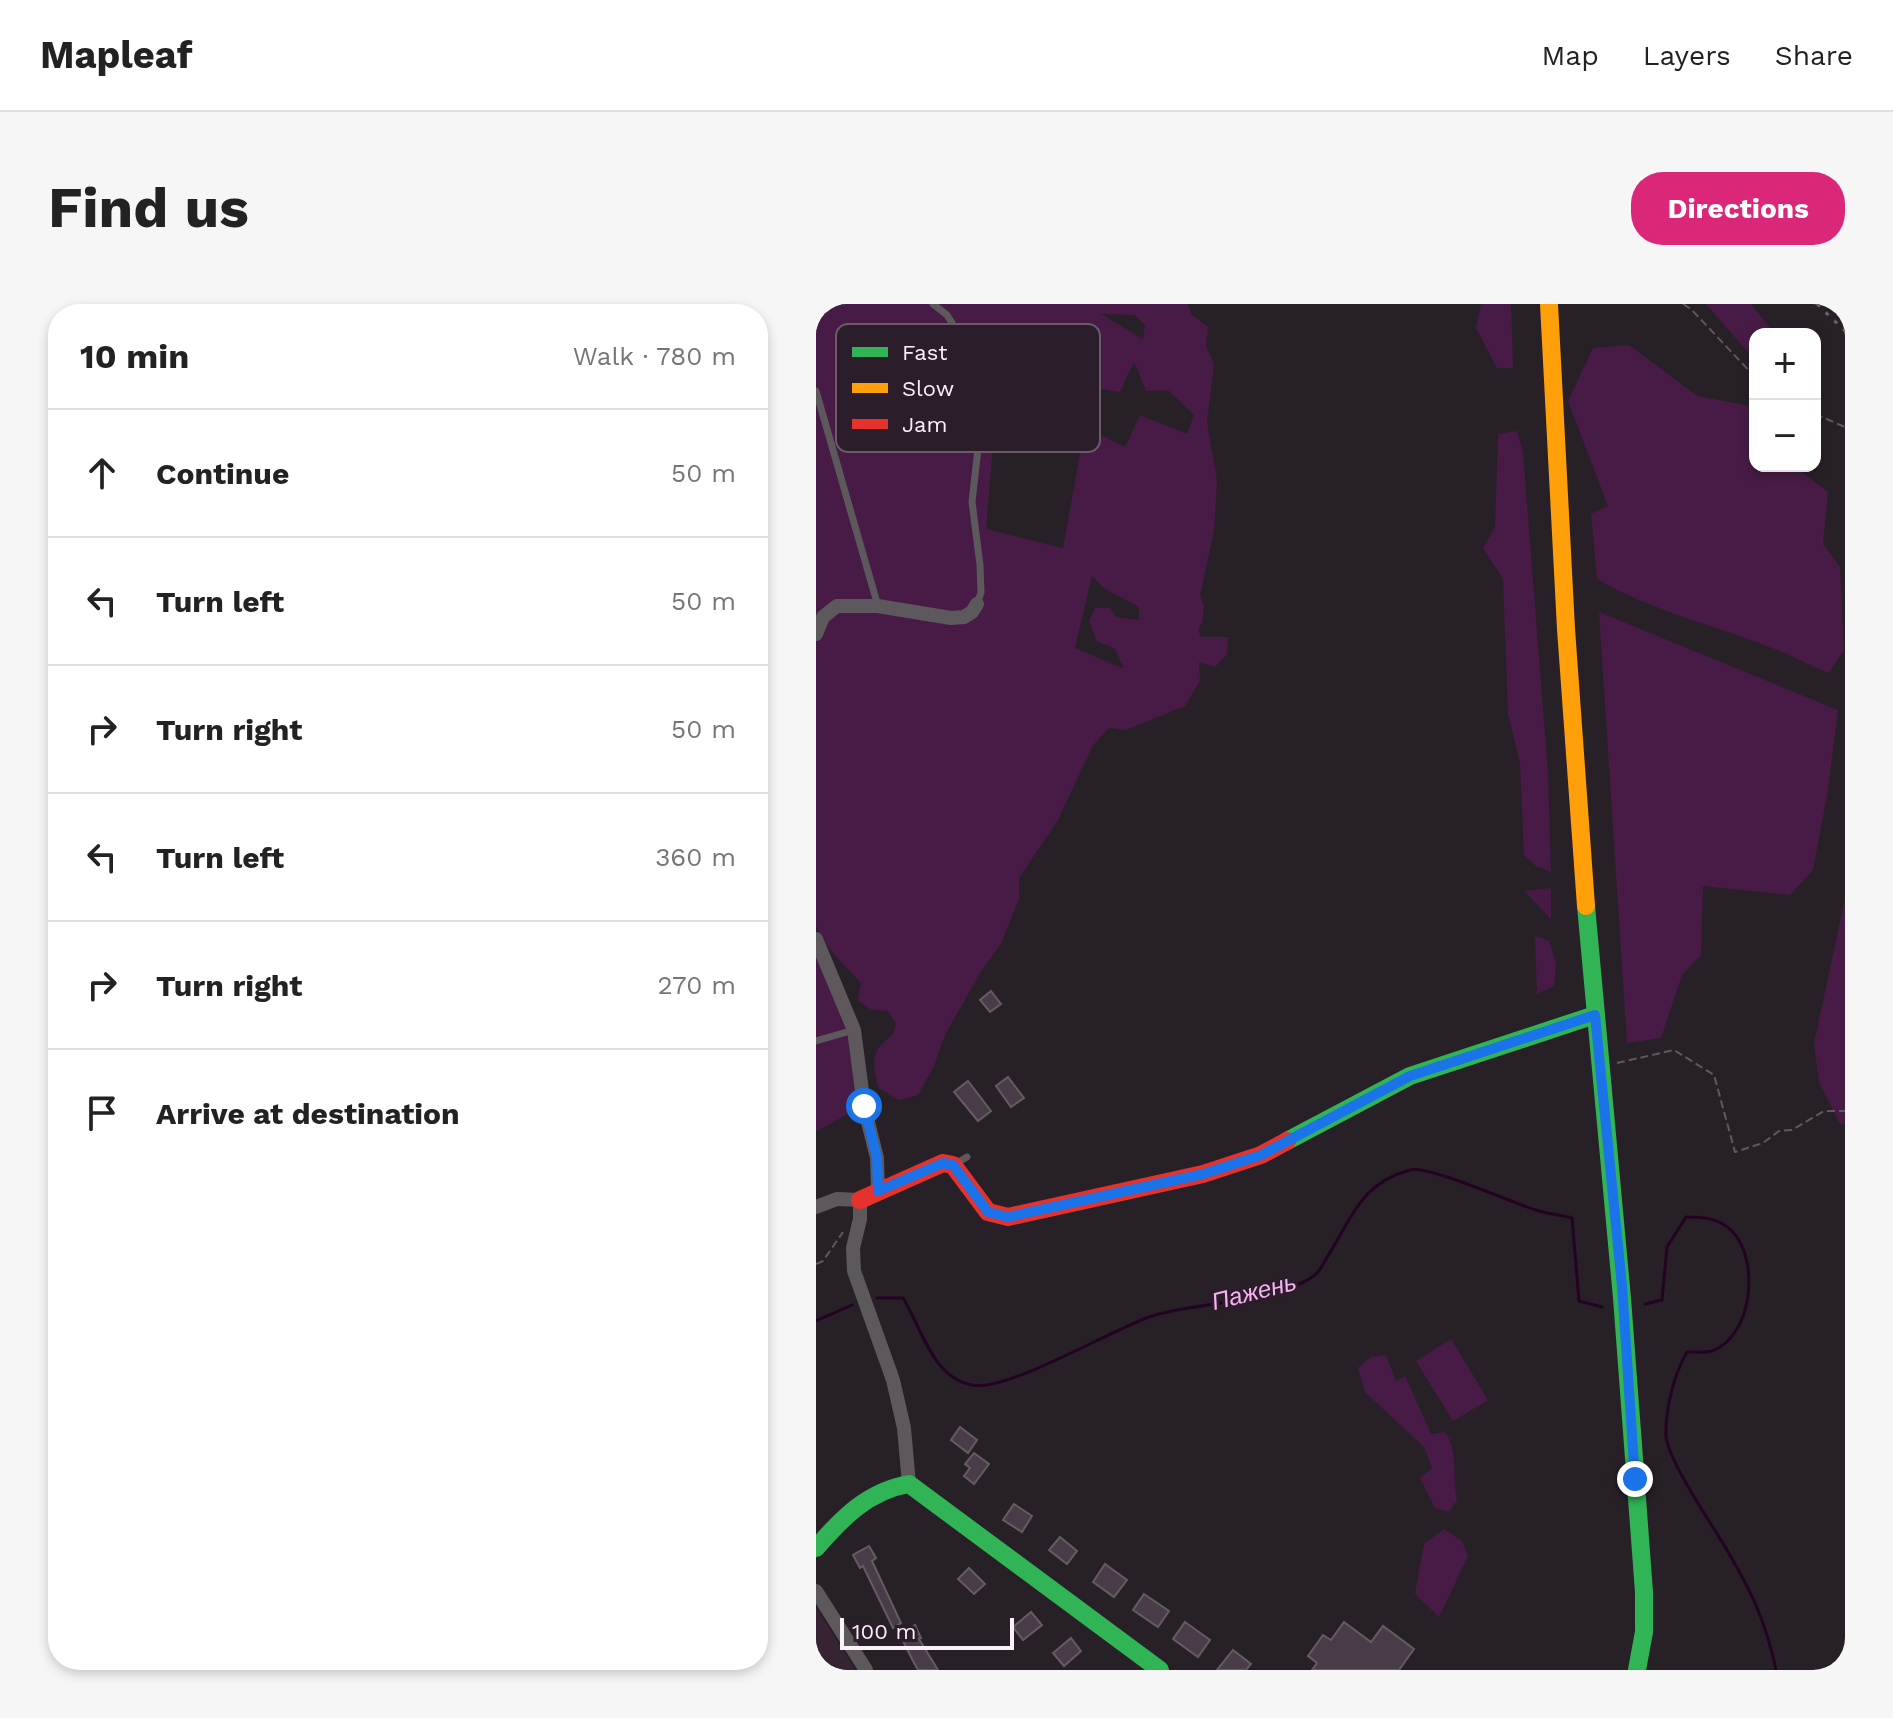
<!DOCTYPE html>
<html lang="en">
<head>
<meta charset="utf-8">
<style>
	body { margin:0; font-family:"Work Sans",sans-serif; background:#f6f6f6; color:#222 }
	.controls { position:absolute; right:24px; top:24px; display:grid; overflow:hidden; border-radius:16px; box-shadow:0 4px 12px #0003 }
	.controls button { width:72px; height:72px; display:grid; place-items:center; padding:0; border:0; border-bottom:2px solid #e0e0e0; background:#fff; color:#222; font:40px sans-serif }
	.scale { position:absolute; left:24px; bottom:20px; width:174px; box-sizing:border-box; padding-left:8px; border:4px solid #faf0f9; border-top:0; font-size:22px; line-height:28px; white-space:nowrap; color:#faf0f9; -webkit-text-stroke:6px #2b1d2a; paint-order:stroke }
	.stop { position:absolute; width:24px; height:24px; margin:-18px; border:6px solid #1a73e8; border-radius:50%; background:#fff }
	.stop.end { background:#1a73e8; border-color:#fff; box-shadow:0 2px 8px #0008 }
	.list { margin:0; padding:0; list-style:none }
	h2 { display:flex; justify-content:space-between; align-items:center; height:104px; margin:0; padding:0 32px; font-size:34px }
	h2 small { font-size:26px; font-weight:400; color:#767676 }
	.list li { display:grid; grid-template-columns:52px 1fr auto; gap:24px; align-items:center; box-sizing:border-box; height:128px; padding:0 32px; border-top:2px solid #e0e0e0 }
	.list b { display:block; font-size:30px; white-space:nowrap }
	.list em { font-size:26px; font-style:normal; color:#767676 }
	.icon { flex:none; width:44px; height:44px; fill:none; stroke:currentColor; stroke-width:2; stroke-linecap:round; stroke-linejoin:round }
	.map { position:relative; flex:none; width:1029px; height:1366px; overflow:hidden; border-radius:32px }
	header { display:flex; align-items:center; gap:48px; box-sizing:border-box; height:112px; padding:0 40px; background:#fff; border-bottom:2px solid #e0e0e0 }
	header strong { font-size:38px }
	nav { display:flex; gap:44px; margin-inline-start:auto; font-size:28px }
	.intro { display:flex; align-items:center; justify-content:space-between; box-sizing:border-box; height:192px; padding:0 48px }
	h1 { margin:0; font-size:56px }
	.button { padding:20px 36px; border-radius:32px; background:#db2777; color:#fff; font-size:28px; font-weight:700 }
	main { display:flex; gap:48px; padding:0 48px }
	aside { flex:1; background:#fff; border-radius:32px; box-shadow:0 4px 12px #0003 }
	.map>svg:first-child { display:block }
	.built { fill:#362434 }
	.green { fill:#471b45; fill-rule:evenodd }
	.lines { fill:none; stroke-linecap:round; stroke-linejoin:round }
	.stream { stroke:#230322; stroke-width:3 }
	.building { fill:#493c48; stroke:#635c62; stroke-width:2 }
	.path { stroke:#5e595d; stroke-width:2; stroke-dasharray:8 4; stroke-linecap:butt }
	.lane { stroke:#5c585c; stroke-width:7 }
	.street { stroke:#5c585c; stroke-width:14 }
	.fast { stroke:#30b455; stroke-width:18 }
	.slow { stroke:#ff9f0a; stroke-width:18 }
	.jam { stroke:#e5322d; stroke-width:18 }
	.rail { stroke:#645f63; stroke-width:3; stroke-dasharray:4 8; stroke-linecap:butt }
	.route { stroke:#1a73e8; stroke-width:10 }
	.labels { text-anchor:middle; stroke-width:6; stroke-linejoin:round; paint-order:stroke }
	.water-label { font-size:24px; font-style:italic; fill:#f7b2f1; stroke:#2b1d2a }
	.key { fill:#2b1d2a; stroke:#695c68; stroke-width:2 }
	.key-label { font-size:22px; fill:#faf0f9 }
</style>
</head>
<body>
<header>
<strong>Mapleaf</strong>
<nav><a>Map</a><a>Layers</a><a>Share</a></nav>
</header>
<div class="intro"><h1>Find us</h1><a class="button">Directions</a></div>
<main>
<aside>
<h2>10 min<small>Walk · 780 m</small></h2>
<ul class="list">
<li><svg class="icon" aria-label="ahead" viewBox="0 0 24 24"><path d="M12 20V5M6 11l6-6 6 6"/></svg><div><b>Continue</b></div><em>50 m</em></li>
<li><svg class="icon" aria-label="left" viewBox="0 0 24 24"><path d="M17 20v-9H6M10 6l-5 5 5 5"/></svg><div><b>Turn left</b></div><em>50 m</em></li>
<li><svg class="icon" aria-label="right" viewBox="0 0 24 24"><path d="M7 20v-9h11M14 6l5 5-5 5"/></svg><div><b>Turn right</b></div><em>50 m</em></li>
<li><svg class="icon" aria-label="left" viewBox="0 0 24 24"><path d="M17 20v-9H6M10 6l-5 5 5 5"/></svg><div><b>Turn left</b></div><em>360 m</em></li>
<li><svg class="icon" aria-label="right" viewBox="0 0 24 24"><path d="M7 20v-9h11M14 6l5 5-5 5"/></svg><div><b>Turn right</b></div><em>270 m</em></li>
<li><svg class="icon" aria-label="arrive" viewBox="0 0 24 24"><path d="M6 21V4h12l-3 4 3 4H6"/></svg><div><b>Arrive at destination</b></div></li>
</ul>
</aside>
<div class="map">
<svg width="1029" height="1366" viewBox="0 0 1029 1366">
	<rect width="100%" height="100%" fill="#282027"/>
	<path class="built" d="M0 1303 39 1366H0Z"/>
	<g class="green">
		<path d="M0 0H372L375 10 392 23 390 43 398 60 391 118 401 177 398 227 384 291 388 302 386 319 382 326 385 333H412L411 350 399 363 383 358 384 377 369 402 310 426 293 424 277 441 242 516 203 574V594L185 640 167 664 130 729 117 764 102 791 83 796 62 784C57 758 53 746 77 731L80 719 72 707 54 705 42 696 45 679 15 647 0 623ZM285 10 319 11 329 21 327 35ZM318 58 330 87 352 86 378 111 371 130 324 111 309 143 269 123 247 244 170 225 183 68 304 88ZM276 272 289 285 323 303V316L300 313 294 304H279L273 317 281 337 299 345 308 365 259 344Z"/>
		<path d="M665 0H695L697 64H681L660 24Z"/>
		<path d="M890 0H935L959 30H939V56Z"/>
		<path d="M813 41 881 92 939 103V162H982V165L1012 188 1007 240 1024 263 1028 346 1013 369C993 362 976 351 956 344 896 320 838 308 781 275L775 210 792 202 752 97 777 44Z"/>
		<path d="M701 127 707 148 732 469 735 568 720 562 708 551 704 459 692 409 687 275 667 244 679 223 682 130Z"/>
		<path d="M783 308 1022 406 1012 486 997 566 974 591 887 582 885 651 866 671 845 734 811 739Z"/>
		<path d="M735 584V615L708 587Z"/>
		<path d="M1029 595V821L1024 820 1003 778 998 739Z"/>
		<path d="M719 632 733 637 740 659 738 682 721 690Z"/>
		<path d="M0 635 38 726 48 802 0 827Z"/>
		<path d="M635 1035 672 1096 637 1117 600 1057Z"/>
		<path d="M570 1051 580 1077 589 1072 615 1130 629 1128C643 1147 636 1174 641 1196L633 1208 619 1204 604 1174 616 1164 608 1143 549 1088 542 1064 555 1053Z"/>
		<path d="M628 1225 646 1237 652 1252 623 1313 599 1290 608 1240Z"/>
	</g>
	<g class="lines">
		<g class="stream">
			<path d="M61 994H87C105 1022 116 1074 156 1081 192 1088 296 1025 336 1012 378 998 467 998 500 970 505 966 509 956 513 950 537 912 545 879 594 866 613 861 696 899 720 906 732 910 744 911 756 914L763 997 786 1003"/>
			<path d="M829 1000 846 996 851 943 870 913C887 913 903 914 916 927 944 956 937 1032 896 1047 889 1049 879 1048 871 1048 858 1070 849 1106 850 1132 852 1157 897 1222 911 1246 936 1289 950 1318 960 1366"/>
			<path d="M0 1017 36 1001"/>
		</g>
	</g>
	<g class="building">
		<path d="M175 687 185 700 174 708 164 696Z"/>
		<path d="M192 773 208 794 195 803 180 782Z"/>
		<path d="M152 777 175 807 162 817 138 788Z"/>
		<path d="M144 1123 161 1136 152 1149 135 1136Z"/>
		<path d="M158 1149 173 1160 158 1180 148 1172 154 1164 149 1160Z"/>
		<path d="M198 1200 216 1212 206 1228 187 1216Z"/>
		<path d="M244 1233 261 1247 251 1260 233 1246Z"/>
		<path d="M53 1242 60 1254 56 1257 85 1319 77 1324 47 1262 44 1264 37 1251Z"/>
		<path d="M289 1260 311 1276 298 1293 277 1278Z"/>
		<path d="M153 1264 169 1280 158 1290 142 1275Z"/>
		<path d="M328 1290 353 1307 342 1323 317 1306Z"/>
		<path d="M215 1308 226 1321 207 1336 197 1323Z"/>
		<path d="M369 1318 394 1336 382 1353 357 1335Z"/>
		<path d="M528 1318 555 1338 567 1322 598 1345 583 1366H496L501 1359 492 1352 507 1331 515 1336Z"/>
		<path d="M99 1321 105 1334 103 1335 122 1366H102L97 1357 83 1329Z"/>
		<path d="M255 1334 265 1347 248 1362 237 1349Z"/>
		<path d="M417 1346 435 1360 430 1366H401Z"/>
	</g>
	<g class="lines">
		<g class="path">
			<path d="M867 0 875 5 939 73"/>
			<path d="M999 110 1029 123"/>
			<path d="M801 759 858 746 898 771 919 848 947 839 963 827 976 826 1008 807H1029"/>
			<path d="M0 960 7 957 27 928"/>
		</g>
		<g class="lane">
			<path d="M117 0 131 11 157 53 169 82 156 198 164 261 165 289 161 299"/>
			<path d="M0 87 62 302"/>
			<path d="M0 737 38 726"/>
			<path d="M139 860 151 853"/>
		</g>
		<g class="street">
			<path d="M0 330 7 313 21 302H62L135 314 148 313 156 308 161 300"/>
			<path d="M0 635 38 726 48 802 61 854 62 887"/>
			<path d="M0 903 21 895 44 896V915L37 944 38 967 77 1076 88 1124 93 1180"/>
			<path d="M0 1287 50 1366"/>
		</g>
		<g class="fast">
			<path d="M770 602 806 994 828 1288V1328L821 1366"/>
			<path d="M471 837 594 772 779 711"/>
			<path d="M0 1244C26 1214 52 1187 93 1180L344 1366"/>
		</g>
		<path class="slow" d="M733 0 750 325 770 602"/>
		<path class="jam" d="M44 896 127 859 137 861 172 908 192 913 387 870 445 851 471 837"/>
		<path class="rail" d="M1001 0 1029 27"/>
	</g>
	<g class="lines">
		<path class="route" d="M48 802 61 854 62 887 127 859 137 861 172 908 192 913 387 870 445 851 594 772 779 711 806 982 819 1175"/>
	</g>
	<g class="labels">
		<g class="water-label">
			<text transform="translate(438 988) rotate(-14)" y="8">Пажень</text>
		</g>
	</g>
	<rect x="20" y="20" width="264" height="128" rx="12" class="key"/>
	<rect x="36" y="43" width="36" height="10" fill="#30b455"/>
	<rect x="36" y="79" width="36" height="10" fill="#ff9f0a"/>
	<rect x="36" y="115" width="36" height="10" fill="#e5322d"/>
	<g class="key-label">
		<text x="86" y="56">Fast</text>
		<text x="86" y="92">Slow</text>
		<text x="86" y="128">Jam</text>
	</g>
</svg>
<div class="controls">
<button>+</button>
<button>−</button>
</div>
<div class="scale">100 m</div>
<div class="stop" style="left:48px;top:802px"></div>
<div class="stop end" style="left:819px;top:1175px"></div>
</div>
</main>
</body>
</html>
